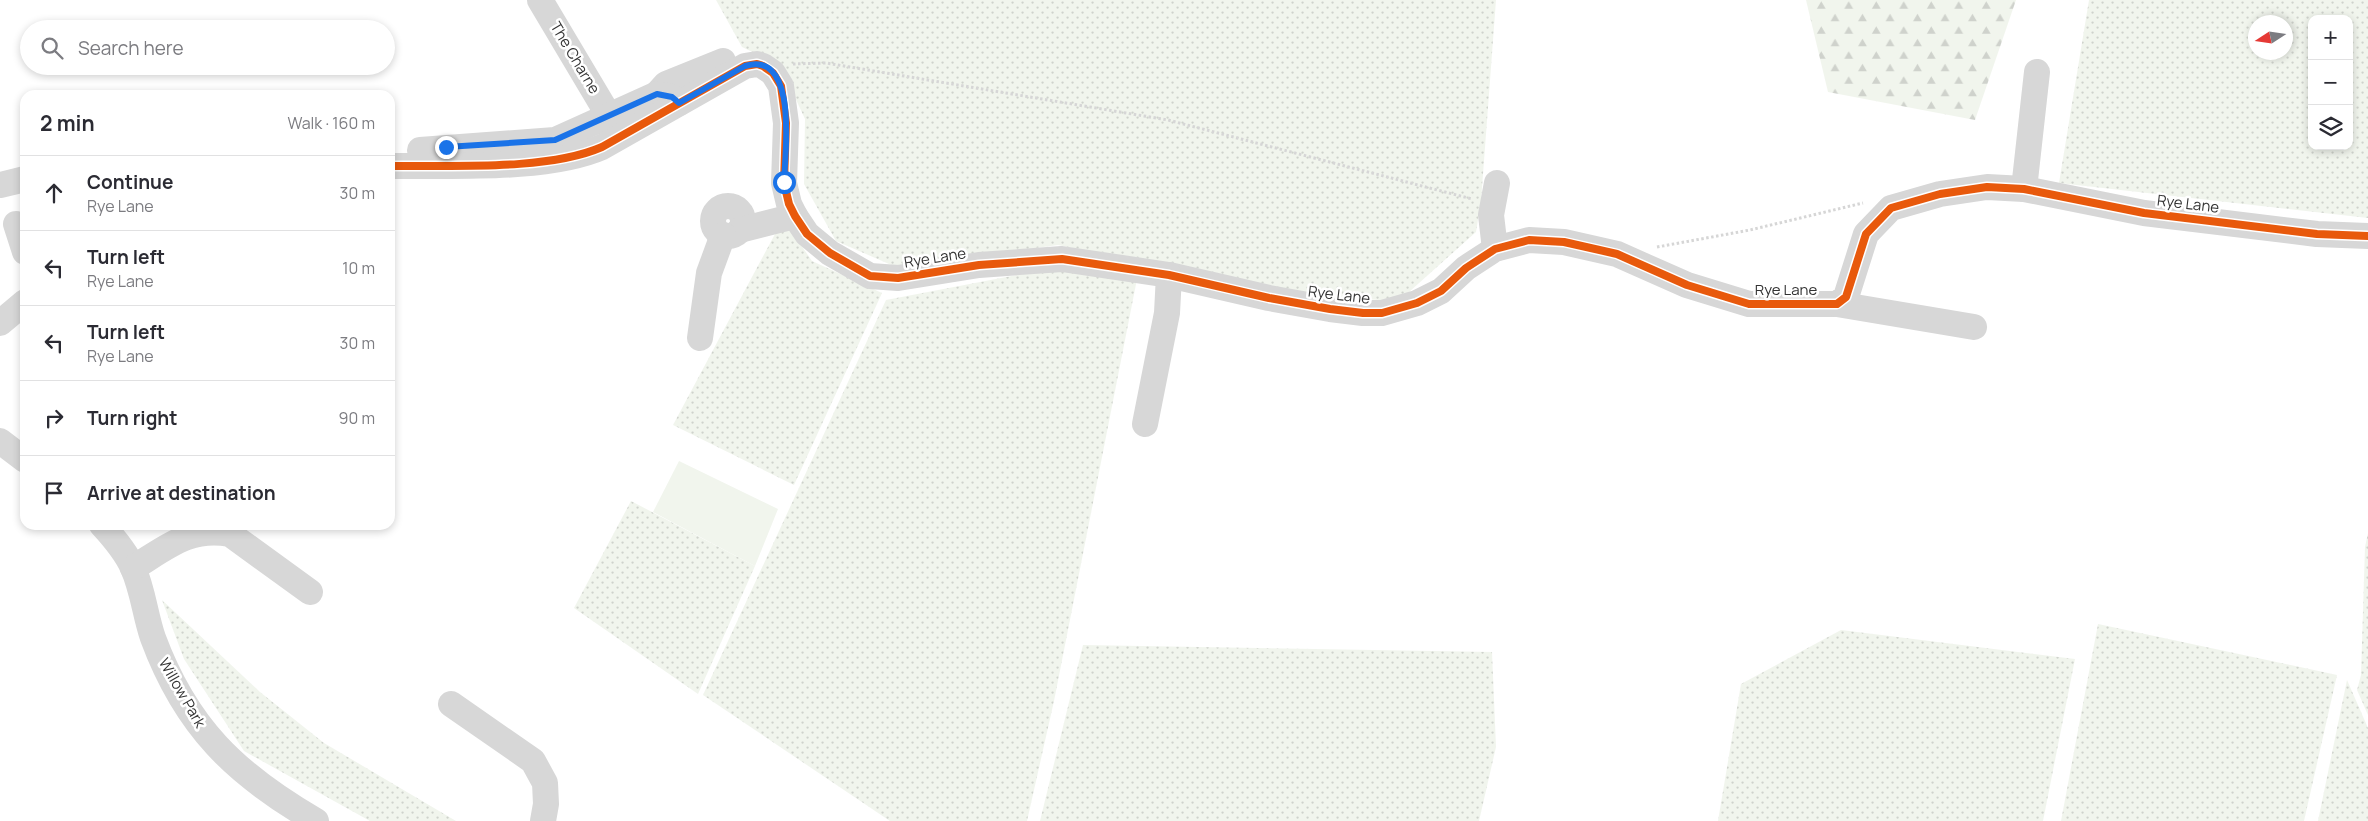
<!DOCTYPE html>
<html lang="en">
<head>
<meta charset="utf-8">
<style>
	body { margin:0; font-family:Manrope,sans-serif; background:#f2f2f3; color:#2b2b33 }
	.controls { position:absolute; right:15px; top:15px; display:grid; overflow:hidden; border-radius:10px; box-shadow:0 2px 8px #0003 }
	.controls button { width:45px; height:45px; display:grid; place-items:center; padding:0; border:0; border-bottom:1px solid #e1e1e2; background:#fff; color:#2b2b33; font:25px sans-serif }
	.compass { position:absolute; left:2248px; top:15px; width:45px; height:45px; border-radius:50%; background:#fff; box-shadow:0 2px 8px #0003; rotate:258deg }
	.stop { position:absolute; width:15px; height:15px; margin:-11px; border:4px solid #1a73e8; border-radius:50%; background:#fff }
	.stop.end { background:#1a73e8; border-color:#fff; box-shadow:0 1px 5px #0008 }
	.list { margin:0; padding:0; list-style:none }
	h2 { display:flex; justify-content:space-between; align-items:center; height:65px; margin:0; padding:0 20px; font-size:21px }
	h2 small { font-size:16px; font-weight:400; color:#7c7c81 }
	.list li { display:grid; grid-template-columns:32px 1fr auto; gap:15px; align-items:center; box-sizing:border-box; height:75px; padding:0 20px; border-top:1px solid #e1e1e2 }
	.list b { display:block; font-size:19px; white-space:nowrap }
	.list p { margin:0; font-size:16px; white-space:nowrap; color:#7c7c81 }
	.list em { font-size:16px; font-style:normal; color:#7c7c81 }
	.icon { flex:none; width:28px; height:28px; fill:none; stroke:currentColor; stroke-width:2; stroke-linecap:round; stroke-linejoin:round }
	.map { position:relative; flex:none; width:2368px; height:821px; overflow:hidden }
	.search { position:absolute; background:#fff; box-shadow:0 2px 8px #0003; left:20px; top:20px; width:375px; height:55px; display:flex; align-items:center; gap:12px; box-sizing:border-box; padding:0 18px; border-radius:28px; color:#7c7c81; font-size:19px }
	.panel { position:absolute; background:#fff; box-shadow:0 2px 8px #0003; left:20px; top:90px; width:375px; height:440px; border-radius:15px }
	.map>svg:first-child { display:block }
	.grass { fill:url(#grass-dots); fill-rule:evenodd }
	.forest { fill:url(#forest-firs) }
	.pitch { fill:#f1f5ed }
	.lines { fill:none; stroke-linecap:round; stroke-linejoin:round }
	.path { stroke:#d6d6d6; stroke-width:3; stroke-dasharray:2.5 2.5; stroke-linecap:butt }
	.minor { stroke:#d7d7d7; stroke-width:26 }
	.cycleway-casing { stroke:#fff; stroke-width:11 }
	.cycleway { stroke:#e8590c; stroke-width:8 }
	.route { stroke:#1a73e8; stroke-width:6 }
	.labels { text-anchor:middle; stroke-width:5; stroke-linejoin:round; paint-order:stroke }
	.street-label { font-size:15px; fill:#333; stroke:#fff }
</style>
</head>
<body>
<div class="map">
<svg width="2368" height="821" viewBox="0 0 2368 821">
	<defs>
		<pattern id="grass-dots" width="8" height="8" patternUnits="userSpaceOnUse" patternTransform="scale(1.25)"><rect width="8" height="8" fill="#f1f5ed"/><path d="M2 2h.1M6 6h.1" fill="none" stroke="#cfd2cc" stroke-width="1.8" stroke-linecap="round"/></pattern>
		<pattern id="forest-firs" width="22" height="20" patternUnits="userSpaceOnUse" patternTransform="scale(1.25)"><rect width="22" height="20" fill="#f1f5ed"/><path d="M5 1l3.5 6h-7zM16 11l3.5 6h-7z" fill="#cfd2cc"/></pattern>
	</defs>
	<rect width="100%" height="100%" fill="#fff"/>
	<g class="grass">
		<path d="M716 0H1496L1481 201 1476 232 1399 301 1309 296 1058 245 896 267 836 241 804 184 805 119 780 65 742 47Z"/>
		<path d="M2089 0H2368V218L2059 183ZM2312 19H2349V146H2312ZM2256 22H2286V52H2256Z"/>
		<path d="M783 219 812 261 882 293 794 485 673 425Z"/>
		<path d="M1058 267 1137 279 1054 701 1027 821H890L703 695 886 300Z"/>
		<path d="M631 501 755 566 698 694 574 608Z"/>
		<path d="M2368 533V715L2357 690 2361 675 2365 547Z"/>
		<path d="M162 600 260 692 324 743 456 821H370L244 751 184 659Z"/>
		<path d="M2098 624 2337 675 2304 821H2061Z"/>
		<path d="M1841 630 2075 659 2043 821H1718L1741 684Z"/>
		<path d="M1083 645 1492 652 1496 747 1479 821H1040Z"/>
		<path d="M2347 680 2368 728V821H2318Z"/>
	</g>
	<path class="forest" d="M1806 0H2016L1975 120 1828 92Z"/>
	<path class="pitch" d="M679 461 778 509 755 566 653 512Z"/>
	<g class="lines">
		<g class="path">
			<path d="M793 64 826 63 1168 120 1472 199"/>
			<path d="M1657 247 1750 230 1863 203"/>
		</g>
		<g class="minor">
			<path d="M540 0 609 116"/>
			<path d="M657 94 666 84 723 61"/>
			<path d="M420 150 555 140 657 94 671 97 679 103"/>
			<path d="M390 166C451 165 547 171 602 147L745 66 757 64 763 66 773 73 781 86 786 123 784 183 789 204 795 216 807 234 830 253 870 276 898 278 979 265 1062 259 1169 275 1269 298 1330 309 1363 313H1382L1417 303 1441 291 1466 268 1495 249 1529 240 1564 242 1617 254 1687 285 1749 304H1837L1846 297 1866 234 1891 208 1940 194 1987 187 2024 189 2144 213 2317 234 2368 236"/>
			<path d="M0 185 25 179"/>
			<path d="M2024 189 2037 72"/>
			<circle cx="728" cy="221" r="15"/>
			<path d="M16 224 25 252"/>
			<path d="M740 230 795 216"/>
			<path d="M1495 249 1491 215 1497 183"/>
			<path d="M1837 304 1974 327"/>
			<path d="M0 323 25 302"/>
			<path d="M700 338 709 273 723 235"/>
			<path d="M1145 424 1167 313 1169 275"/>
			<path d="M0 441 25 460"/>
			<path d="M102 525C114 538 126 552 133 568 143 590 145 615 153 638 186 727 235 774 316 821"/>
			<path d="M133 568C166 548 190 526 230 534L310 592"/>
			<path d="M451 704 533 761 545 783 546 804 543 821"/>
		</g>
		<defs>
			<path id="cycleway" d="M390 166C451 165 547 171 602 147L745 66 757 64 763 66 773 73 781 86 786 123 784 183 789 204 795 216 807 234 830 253 870 276 898 278 979 265 1062 259 1169 275 1269 298 1330 309 1363 313H1382L1417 303 1441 291 1466 268 1495 249 1529 240 1564 242 1617 254 1687 285 1749 304H1837L1846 297 1866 234 1891 208 1940 194 1987 187 2024 189 2144 213 2317 234 2368 236"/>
		</defs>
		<use href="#cycleway" class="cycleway-casing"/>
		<use href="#cycleway" class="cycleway"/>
	</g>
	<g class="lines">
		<path class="route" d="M446 147 555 140 657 94 672 97 679 103 745 66C799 50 785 154 784 182"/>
	</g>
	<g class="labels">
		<g class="street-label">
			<text transform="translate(575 58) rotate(59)" y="5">The Charne</text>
			<text transform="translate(2188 204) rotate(7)" y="5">Rye Lane</text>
			<text transform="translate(935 258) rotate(-9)" y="5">Rye Lane</text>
			<text x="1786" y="295">Rye Lane</text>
			<text transform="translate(1339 295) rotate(7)" y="5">Rye Lane</text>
			<text transform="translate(182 693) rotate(60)" y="5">Willow Park</text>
		</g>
	</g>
</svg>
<div class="controls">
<button>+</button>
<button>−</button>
<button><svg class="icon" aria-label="layers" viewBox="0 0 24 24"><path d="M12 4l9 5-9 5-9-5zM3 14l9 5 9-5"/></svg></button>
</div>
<svg class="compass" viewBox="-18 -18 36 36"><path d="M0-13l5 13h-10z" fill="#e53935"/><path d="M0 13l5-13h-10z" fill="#7c7c81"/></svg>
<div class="stop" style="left:784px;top:182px"></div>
<div class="stop end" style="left:446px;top:147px"></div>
<div class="search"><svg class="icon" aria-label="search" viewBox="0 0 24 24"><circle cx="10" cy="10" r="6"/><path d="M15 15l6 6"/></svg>Search here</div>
<section class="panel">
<h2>2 min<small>Walk · 160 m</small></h2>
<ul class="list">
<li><svg class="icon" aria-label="ahead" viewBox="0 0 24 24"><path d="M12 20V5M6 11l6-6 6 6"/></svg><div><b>Continue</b><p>Rye Lane</p></div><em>30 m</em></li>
<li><svg class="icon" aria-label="left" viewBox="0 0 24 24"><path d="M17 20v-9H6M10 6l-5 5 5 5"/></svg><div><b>Turn left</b><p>Rye Lane</p></div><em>10 m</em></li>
<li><svg class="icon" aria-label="left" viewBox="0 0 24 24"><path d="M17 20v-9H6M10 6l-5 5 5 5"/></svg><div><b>Turn left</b><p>Rye Lane</p></div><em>30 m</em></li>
<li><svg class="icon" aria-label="right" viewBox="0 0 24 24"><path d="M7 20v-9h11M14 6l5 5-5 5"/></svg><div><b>Turn right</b></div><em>90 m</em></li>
<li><svg class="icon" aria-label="arrive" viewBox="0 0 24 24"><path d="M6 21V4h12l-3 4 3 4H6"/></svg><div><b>Arrive at destination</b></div></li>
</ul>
</section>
</div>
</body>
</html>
